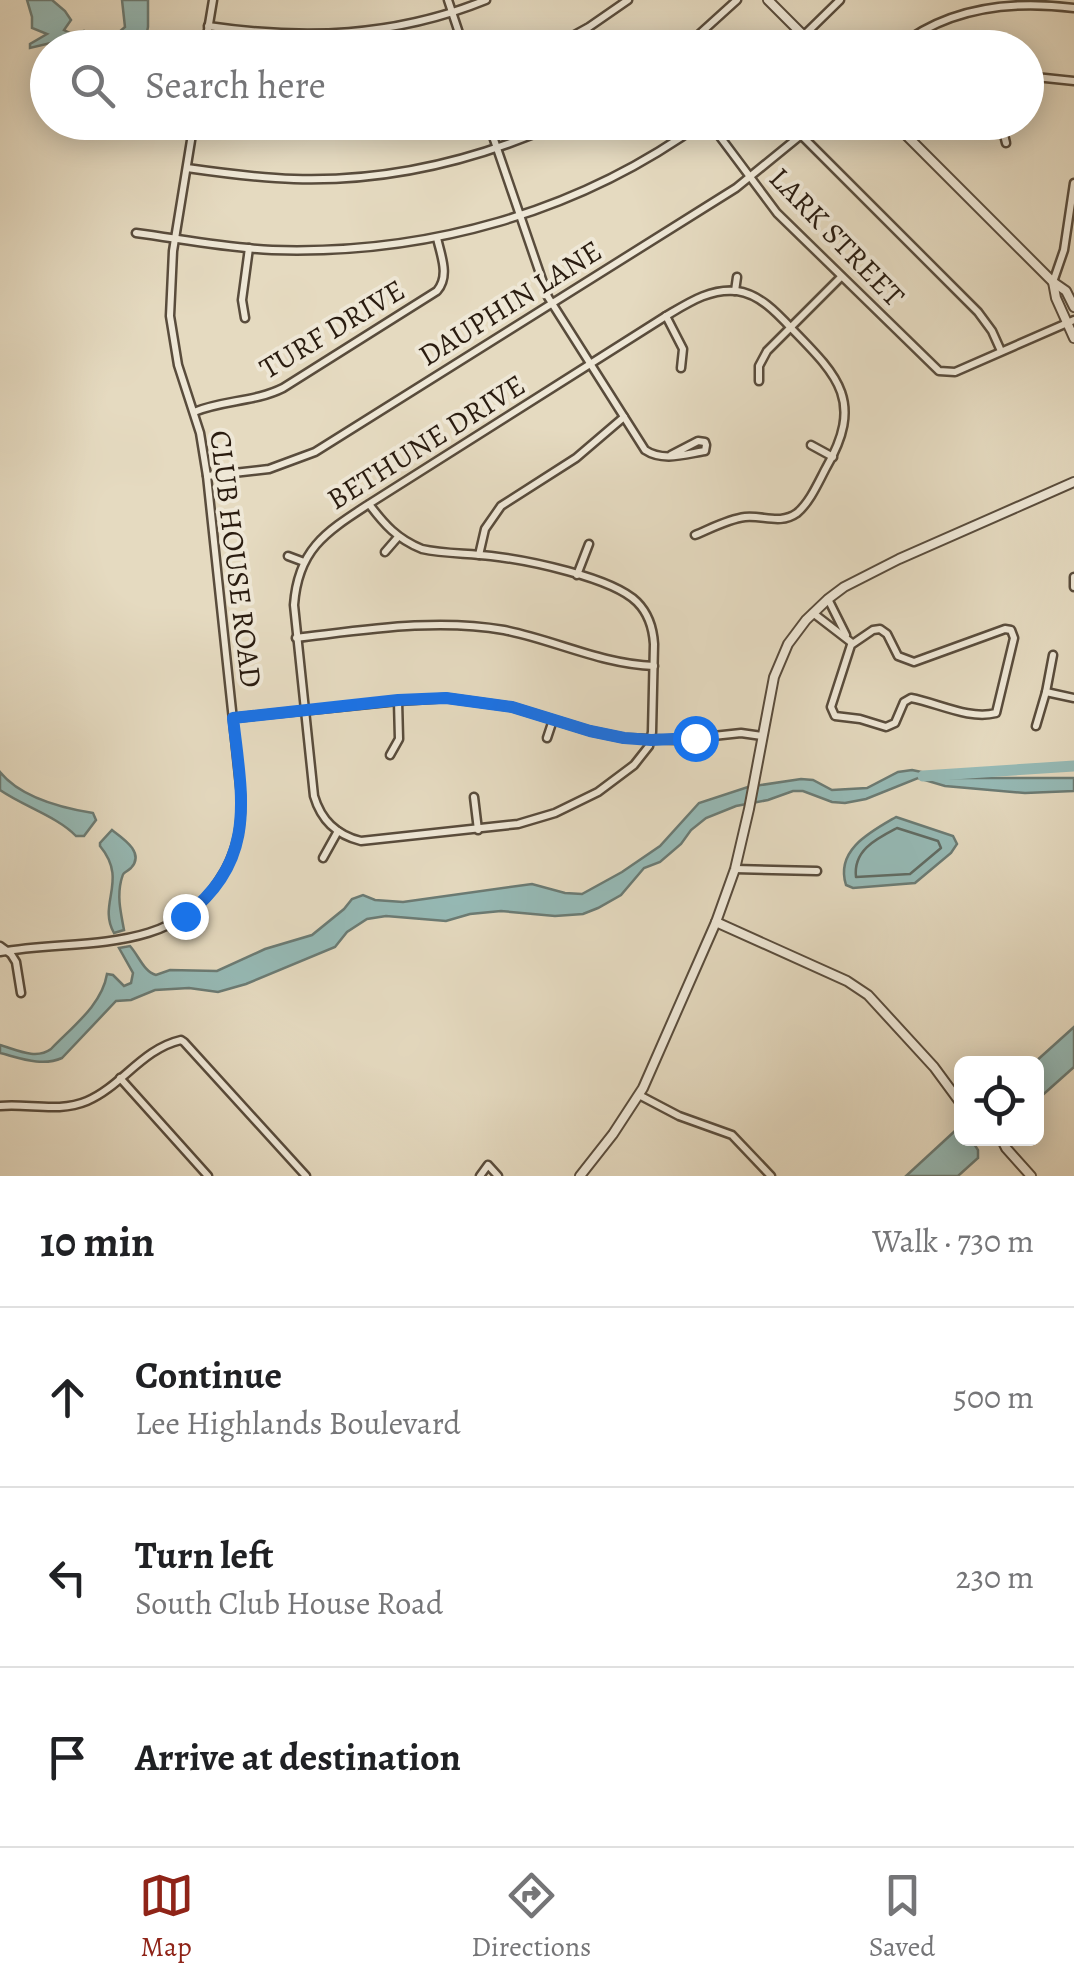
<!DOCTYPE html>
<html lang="en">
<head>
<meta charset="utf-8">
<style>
	body { margin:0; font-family:Alegreya,serif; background:#f2f2f2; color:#202124 }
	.controls { position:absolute; right:30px; bottom:30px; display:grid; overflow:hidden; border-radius:15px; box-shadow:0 5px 25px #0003 }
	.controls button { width:90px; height:90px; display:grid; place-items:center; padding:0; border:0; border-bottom:2px solid #e0e0e0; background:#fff; color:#202124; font:50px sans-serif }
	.stop { position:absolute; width:30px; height:30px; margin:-22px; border:8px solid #1a73e8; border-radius:50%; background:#fff }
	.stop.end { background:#1a73e8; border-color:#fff; box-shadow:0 2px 10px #0008 }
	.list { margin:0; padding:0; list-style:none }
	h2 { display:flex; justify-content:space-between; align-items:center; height:130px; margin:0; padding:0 40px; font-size:42px }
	h2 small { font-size:32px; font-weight:400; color:#757577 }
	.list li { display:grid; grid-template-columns:65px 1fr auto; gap:30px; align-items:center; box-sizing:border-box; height:180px; padding:0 40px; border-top:2px solid #e0e0e0 }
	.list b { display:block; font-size:38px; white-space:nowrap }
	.list p { margin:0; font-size:32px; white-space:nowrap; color:#757577 }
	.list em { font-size:32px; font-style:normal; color:#757577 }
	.icon { flex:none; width:55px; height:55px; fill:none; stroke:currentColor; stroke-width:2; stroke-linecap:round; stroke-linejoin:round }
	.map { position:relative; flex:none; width:1074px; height:1176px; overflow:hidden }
	.search { position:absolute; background:#fff; box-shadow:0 5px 25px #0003; left:30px; right:30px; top:30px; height:110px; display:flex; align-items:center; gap:25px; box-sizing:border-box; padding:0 35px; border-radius:55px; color:#757577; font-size:38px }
	.sheet { height:670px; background:#fff }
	nav { display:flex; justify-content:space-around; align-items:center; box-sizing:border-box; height:140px; border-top:2px solid #e0e0e0; background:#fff; font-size:28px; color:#757577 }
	nav a { display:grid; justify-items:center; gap:5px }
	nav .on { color:#8f2418 }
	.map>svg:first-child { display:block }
	.water { fill:#96bab6; stroke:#6b7b74; stroke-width:2.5 }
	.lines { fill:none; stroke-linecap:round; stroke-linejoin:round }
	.shore { stroke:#606b63; stroke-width:2.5 }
	.river { stroke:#96bab6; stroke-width:11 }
	.minor-casing { stroke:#594c3c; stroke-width:11 }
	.tertiary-casing { stroke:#594c3c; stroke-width:12 }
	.minor { stroke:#eee7d6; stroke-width:6 }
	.tertiary { stroke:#eee7d6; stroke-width:8 }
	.route { stroke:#1a73e8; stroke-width:12 }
	.labels { text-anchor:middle; stroke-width:8; stroke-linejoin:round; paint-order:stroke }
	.street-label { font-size:30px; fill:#2a1c10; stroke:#eee7d6 }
</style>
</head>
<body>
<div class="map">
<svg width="1074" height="1176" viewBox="0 0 1074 1176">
	<rect width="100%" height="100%" fill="#e5dac0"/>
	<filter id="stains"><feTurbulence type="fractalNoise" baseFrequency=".002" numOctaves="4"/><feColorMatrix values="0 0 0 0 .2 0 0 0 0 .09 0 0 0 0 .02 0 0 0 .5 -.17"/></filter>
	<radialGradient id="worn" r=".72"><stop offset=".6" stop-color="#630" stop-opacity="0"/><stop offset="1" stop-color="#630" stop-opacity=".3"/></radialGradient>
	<g class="water">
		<path d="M27 0H52L65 11 71 20 64 30 72 34 84 31 98 44 104 45 125 27 122 0H148V27L144 47H92L73 41 63 40 30 48V44L47 34 32 28V17Z"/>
		<path d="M912 770 950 778H1074V791L1025 793 945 786 918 778 866 799 845 803 832 802 803 791H793L768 800 736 806 706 818 691 830 681 844 660 862 644 868 621 895 598 908 583 914 555 916 501 911 470 914 446 921 386 916 367 919 347 932 335 947 246 984 218 992 189 988 155 990 131 1000 116 1001 62 1058C42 1067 20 1058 0 1053V1045C17 1050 36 1060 51 1049 72 1027 102 1005 107 974L113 975 124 986 131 983 133 973 119 948 130 946C139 956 144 972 156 975L170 970 217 971 265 949 312 935 344 909 352 899 363 895 375 900 403 902 532 884 565 893 582 894 622 872 660 846 699 803 748 787 801 779 813 780 832 790 867 788 898 772Z"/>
		<path d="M0 772C21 798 62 808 93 813L96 820 84 836H76C58 817 23 806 0 790Z"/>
		<path d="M896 817 953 836 957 844 951 853 915 883 853 888 846 885C835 850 870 832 896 817Z"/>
		<path d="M112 830C124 839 145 853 131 868 123 875 124 870 121 881 117 898 121 913 124 930L114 933C97 903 129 881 100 846V843Z"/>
		<path d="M1074 1027V1067L1037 1100 1036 1064 1034 1063Z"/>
		<path d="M961 1129 962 1138 971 1139 978 1150V1158L958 1176H906L956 1130Z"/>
	</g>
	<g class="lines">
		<path class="shore" d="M897 828 938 841 941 848 910 874 856 877C853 850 876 839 897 828Z"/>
		<path class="river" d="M923 776 1074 766"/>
		<defs>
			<g id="minor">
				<path d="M448 0 464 48"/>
				<path d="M208 26C304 40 395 37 486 0"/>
				<path d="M205 48 213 0"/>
				<path d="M551 48 589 27 628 0"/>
				<path d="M684 48 737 0"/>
				<path d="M791 48 840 0"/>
				<path d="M897 48C948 7 1011 0 1074 8"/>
				<path d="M1026 76 1074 81"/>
				<path d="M488 122 548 297 645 450C663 462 686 454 705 451L706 445 705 442 698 441 671 455"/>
				<path d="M709 122 777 213 939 371 955 372 1074 320"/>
				<path d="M1001 122 1006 143"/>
				<path d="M905 135 919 122"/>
				<path d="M802 136 978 312 992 331 1001 351"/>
				<path d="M187 168C222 173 258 178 294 179 387 182 478 160 562 122"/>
				<path d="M136 233C181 239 227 248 272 250 426 255 578 213 703 122"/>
				<path d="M1053 282 1064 250 1074 183"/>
				<path d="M735 291 737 277"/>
				<path d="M666 316 683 349 681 368"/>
				<path d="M245 318 242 300 249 248"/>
				<path d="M759 381V366L767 351 841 277"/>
				<path d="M194 412C223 400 255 402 283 388L437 291C450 276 441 256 437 238"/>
				<path d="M811 445 833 457"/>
				<path d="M207 476 269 469 315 452 736 188 817 122"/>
				<path d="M369 504C384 524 397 539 422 549 444 554 468 553 491 556 526 560 612 577 637 602 649 614 653 628 654 644L652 732 649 746 634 765 598 792 555 813 518 824 361 841C336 835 321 820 314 796L294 605C298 549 326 532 369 504L666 316C688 303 710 288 737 291 760 294 778 314 793 330 839 377 864 402 826 468 818 483 810 502 797 513 780 525 763 515 745 517 728 519 710 529 695 535"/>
				<path d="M385 552 398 537"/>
				<path d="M479 555 485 529 501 506 576 458 624 417"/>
				<path d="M288 556 304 562"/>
				<path d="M577 575 589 544"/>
				<path d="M1074 577V587"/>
				<path d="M828 599 846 635"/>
				<path d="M813 613 852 643"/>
				<path d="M880 629 887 634 898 656 914 662 1005 629 1011 630 1014 638 996 713C969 720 938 703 911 698L904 702 895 723 886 727 860 719 835 716 831 707 851 645 873 630Z"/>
				<path d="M296 638C365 630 435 618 504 630 555 640 601 664 654 666"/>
				<path d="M1046 692 1074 698"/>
				<path d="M233 718 398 701 446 698 512 707 590 731 624 738 676 740 741 733 762 736"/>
				<path d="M1036 726 1046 692 1053 655"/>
				<path d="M547 738 553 720"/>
				<path d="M390 755 399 739 398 701"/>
				<path d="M474 797 478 830"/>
				<path d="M323 858 338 831"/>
				<path d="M735 869 817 871"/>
				<path d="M0 946 11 954 16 962 21 993"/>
				<path d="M0 952C77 938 169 956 218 882 237 855 242 827 241 795L207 476 200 433 178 365 170 316 173 251 194 122"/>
				<path d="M120 1078 208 1176"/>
				<path d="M639 1095 679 1116 732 1135 771 1176"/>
				<path d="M0 1106C27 1103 59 1113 87 1101 122 1086 142 1049 181 1040L184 1042 306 1176"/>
				<path d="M480 1176 488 1165 498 1176"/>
			</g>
			<g id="tertiary">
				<path d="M768 0 816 48"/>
				<path d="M893 122 1053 282 1066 291 1074 307"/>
				<path d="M1053 282 1056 298 1074 338"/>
				<path d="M716 922 847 981 868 995 934 1067 962 1105"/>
				<path d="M1001 1138 1006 1148 1031 1176"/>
				<path d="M580 1176 613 1134 643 1088 716 922 735 869 749 809 774 677 788 644 806 620 828 599 844 587 899 559 1074 482"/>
			</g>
		</defs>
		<use href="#minor" class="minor-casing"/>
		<use href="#tertiary" class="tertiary-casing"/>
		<use href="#minor" class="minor"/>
		<use href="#tertiary" class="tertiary"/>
	</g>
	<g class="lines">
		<path class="route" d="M185 916C258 861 242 797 233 718L398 700 446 698 512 707 590 731 624 738 651 740 695 738"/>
	</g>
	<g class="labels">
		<g class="street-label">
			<text transform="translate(837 237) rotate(46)" y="10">LARK STREET</text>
			<text transform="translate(510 303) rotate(-32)" y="10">DAUPHIN LANE</text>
			<text transform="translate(332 329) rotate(-31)" y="10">TURF DRIVE</text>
			<text transform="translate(426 442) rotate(-32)" y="10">BETHUNE DRIVE</text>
			<text transform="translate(236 559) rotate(83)" y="10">CLUB HOUSE ROAD</text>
		</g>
	</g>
	<rect width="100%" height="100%" filter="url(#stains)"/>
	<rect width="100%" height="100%" fill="url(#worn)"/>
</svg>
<div class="controls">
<button><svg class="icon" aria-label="locate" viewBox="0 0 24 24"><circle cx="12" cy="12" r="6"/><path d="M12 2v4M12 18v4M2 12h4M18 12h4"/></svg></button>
</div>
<div class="stop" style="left:695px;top:738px"></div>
<div class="stop end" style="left:185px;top:916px"></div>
<div class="search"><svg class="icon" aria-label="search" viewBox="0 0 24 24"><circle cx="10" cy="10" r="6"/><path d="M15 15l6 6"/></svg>Search here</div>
</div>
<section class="sheet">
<h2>10 min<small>Walk · 730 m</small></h2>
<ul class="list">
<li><svg class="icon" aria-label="ahead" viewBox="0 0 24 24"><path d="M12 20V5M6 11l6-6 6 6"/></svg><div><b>Continue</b><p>Lee Highlands Boulevard</p></div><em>500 m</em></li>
<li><svg class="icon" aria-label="left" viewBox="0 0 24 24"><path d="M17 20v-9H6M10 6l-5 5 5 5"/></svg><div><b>Turn left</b><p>South Club House Road</p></div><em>230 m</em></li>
<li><svg class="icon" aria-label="arrive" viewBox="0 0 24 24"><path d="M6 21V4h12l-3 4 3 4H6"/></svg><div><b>Arrive at destination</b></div></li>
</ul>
</section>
<nav>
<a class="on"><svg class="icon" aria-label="map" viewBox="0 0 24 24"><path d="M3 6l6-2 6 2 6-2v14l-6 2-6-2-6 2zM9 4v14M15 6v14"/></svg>Map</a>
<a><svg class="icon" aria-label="directions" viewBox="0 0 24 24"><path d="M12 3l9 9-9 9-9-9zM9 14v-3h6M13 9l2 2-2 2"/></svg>Directions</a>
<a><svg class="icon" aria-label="saved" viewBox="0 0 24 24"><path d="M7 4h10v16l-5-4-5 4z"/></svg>Saved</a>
</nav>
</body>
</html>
